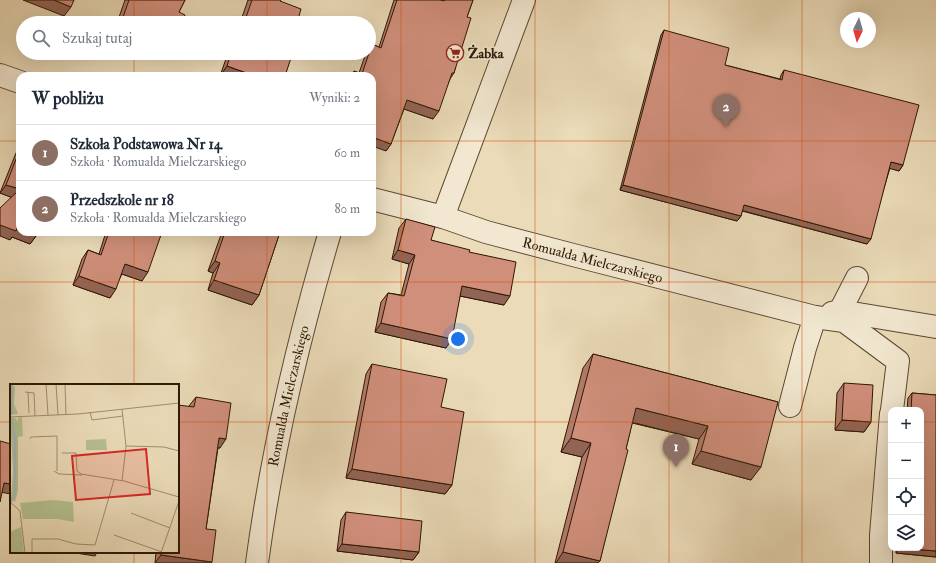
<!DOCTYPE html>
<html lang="pl">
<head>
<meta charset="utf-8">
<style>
	body { margin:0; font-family:"IM FELL Double Pica",serif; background:#f6f6f7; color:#1f2937 }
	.controls { position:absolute; right:12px; bottom:12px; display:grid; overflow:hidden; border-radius:8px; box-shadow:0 4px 16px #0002 }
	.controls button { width:36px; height:36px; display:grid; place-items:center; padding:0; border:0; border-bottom:1px solid #e0e1e3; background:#fff; color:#1f2937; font:20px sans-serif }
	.compass { position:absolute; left:840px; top:12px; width:36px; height:36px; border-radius:50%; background:#fff; box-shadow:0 4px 16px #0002; rotate:185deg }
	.you { position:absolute; left:458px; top:339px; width:14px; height:14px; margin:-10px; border:3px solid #fff; border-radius:50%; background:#1a73e8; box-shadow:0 0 0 6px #1a73e833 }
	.badge { display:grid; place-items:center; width:26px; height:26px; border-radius:50%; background:#0f766e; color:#fff; font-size:13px; font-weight:700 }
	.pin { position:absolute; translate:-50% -33px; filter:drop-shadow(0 1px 2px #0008) }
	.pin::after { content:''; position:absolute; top:21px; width:14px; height:12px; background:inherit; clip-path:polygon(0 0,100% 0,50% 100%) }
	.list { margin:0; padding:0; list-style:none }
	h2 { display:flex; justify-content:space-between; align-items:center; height:52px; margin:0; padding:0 16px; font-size:17px }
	h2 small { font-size:13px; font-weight:400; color:#747a83 }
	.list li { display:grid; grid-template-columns:26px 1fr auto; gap:12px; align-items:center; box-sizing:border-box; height:56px; padding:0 16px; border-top:1px solid #e0e1e3 }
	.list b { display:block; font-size:15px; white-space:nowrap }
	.list p { margin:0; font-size:13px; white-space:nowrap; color:#747a83 }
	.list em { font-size:13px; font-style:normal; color:#747a83 }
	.icon { flex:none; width:22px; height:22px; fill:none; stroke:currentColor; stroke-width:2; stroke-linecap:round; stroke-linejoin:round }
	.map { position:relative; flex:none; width:936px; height:563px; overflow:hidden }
	.search { position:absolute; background:#fff; box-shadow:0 4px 16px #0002; left:16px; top:16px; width:360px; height:44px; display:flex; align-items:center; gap:10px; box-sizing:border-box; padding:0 14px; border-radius:22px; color:#747a83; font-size:15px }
	.panel { position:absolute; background:#fff; box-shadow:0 4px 16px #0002; left:16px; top:72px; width:360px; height:164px; border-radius:12px }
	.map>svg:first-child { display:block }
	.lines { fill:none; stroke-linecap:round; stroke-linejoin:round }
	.minor-casing { stroke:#5c4831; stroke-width:24 }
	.minor { stroke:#f2e8d1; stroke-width:22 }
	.wall { fill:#b37b6a; stroke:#2d1704 }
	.shaded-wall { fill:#926456; stroke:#2d1704 }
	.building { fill:#d08f7b; stroke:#2d1704 }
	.grid { fill:none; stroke:#d5520b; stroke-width:1; stroke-opacity:0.55 }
	.labels { text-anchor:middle; stroke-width:3.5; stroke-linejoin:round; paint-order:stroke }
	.poi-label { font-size:14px; font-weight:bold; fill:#2d1704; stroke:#f2e8d1; text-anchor:start }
	.street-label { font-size:14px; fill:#2d1704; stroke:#f2e8d1 }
	.inset-river { fill:none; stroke:#9fb8bb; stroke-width:2 }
	.inset-road { fill:none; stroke:#9f8d70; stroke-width:1 }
	.view { fill:#d62828; fill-opacity:0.15; stroke:#d62828; stroke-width:2 }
	.inset-edge { fill:none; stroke:#2d1704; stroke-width:2 }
</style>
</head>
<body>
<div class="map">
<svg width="936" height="563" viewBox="0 0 936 563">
	<rect width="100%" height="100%" fill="#ebdbb8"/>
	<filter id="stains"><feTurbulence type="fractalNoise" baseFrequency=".005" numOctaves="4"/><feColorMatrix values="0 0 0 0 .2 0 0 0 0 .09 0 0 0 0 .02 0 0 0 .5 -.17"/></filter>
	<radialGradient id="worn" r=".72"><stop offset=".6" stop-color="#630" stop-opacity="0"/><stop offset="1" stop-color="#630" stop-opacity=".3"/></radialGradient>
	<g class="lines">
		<defs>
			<g id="minor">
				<path d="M0 75 20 82"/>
				<path id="s1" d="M372 199 443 217 486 232 577 256 815 317 844 321 898 361 892 410"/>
				<path d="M443 217 524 0"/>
				<path d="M840 311 857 278"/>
				<path d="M832 313 840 311 936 327"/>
				<path d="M790 406 805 348 815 317"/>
				<path id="s2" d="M257 563C272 451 298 340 330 232"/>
				<path d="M881 563V535L891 414"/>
			</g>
		</defs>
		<use href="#minor" class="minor-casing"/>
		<use href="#minor" class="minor"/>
	</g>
	<g class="wall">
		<path d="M125 0H185L179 12 182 23H117Z"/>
		<path d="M248 0H281L280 1 297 23H240Z"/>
		<path d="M394 0H440L442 1V0H473L467 17 454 73 450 79 433 119 404 109 391 144 386 151 372 76H351L354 71 359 73 366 53H369V48L372 44 379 47Z"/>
		<path d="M664 30 725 65 780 79 781 75 784 70 903 165 899 171 890 168 867 244 742 211 741 216 737 221 620 190 661 35Z"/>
		<path d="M228 53H288L285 76H220Z"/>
		<path d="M20 147V232L36 236 30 244 12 237 10 240 11 197 0 193 16 153Z"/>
		<path d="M406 219 431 240 469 252 504 305 460 296 446 348 375 332 381 302 388 293 401 295 409 264 392 259 399 228Z"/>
		<path d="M106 232H162L142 281 122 274 110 298 73 285 82 259 88 250 99 254Z"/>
		<path d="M222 232H280L259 295 252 305 208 290 213 273 208 271Z"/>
		<path d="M593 354 778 402 751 480 692 464 699 439 632 423 626 449 600 561 598 563H555L582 457 561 452 583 368Z"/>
		<path d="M372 364 452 485 445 494 346 478 366 374Z"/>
		<path d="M844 383 871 422 864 432 835 430 837 393Z"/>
		<path d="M912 393 936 395V557L896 553V548H921V410H907L908 398Z"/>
		<path d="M196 397 220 448H218L206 529 211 563H155L156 552H178L189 406Z"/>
		<path d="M346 512 419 552 413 560 337 551 341 520Z"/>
	</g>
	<g class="shaded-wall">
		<path d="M23 0H54L71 7 64 16Z"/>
		<path d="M227 66 255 76H220Z"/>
		<path d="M407 100 439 111 433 119 401 108Z"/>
		<path d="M372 137 391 144 386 151 372 146Z"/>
		<path d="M891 162 903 165 899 171 888 168Z"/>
		<path d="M6 185 20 189 13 198 0 193Z"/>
		<path d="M623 185 741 216 737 221 620 190Z"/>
		<path d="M744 205 871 239 867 244 740 210Z"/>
		<path d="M0 225 17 228 20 229V232H27L36 236 30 244 12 237 10 240 0 236Z"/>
		<path d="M398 250 415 255 409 264 392 259Z"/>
		<path d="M215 261 220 263 213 273 208 271Z"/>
		<path d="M125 264 148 272 142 281 119 273Z"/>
		<path d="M79 276 116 289 110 298 73 285Z"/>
		<path d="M214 280 259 295 252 305 208 290Z"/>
		<path d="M462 286 510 296 504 305 455 295Z"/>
		<path d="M381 323 452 339 446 348 375 332Z"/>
		<path d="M636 408 708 426 699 439 627 421Z"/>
		<path d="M842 420 871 422 864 432 835 430Z"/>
		<path d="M219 438 226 439 220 448 213 447Z"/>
		<path d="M571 438 591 443 582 457 561 452Z"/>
		<path d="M701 451 761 467 751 480 692 464Z"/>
		<path d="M352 469 452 485 445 494 346 478Z"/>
		<path d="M4 483 11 484V494L0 492Z"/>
		<path d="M342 544 419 552 413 560 337 551Z"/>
		<path d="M899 548 936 551V557L896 553Z"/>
		<path d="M69 552H97L95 556Z"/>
		<path d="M563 552 600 561 598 563H556Z"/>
		<path d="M161 555 212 562 211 563H155Z"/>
	</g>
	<g class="building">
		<path d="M54 0H74L71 7Z"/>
		<path d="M129 0H185L179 12 185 15 182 23H121Z"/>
		<path d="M252 0H281L280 1 301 9 297 23H244Z"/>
		<path d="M397 0H440L444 1 445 0H473L467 17 471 18 454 73H452L439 111 407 100 391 144 372 137V76H353L354 71 362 74 372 44 381 48Z"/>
		<path d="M664 30 729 48 725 65 782 80 784 70 919 105 903 165 891 162 871 239 744 205 741 216 623 185Z"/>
		<path d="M231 53H288L292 55 285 76H255L227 66Z"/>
		<path d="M20 149V229L17 228 16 231 0 225V208L20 189 6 185Z"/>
		<path d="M406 219 435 227 431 240 470 250 469 252 516 262 510 296 462 286 452 339 381 323 388 293 404 296 415 255 398 250Z"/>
		<path d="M27 232H38L36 236Z"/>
		<path d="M109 232H162L148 272 125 264 116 289 79 276 88 250 101 255Z"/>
		<path d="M225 232H280L259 295 214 280 220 263 215 261Z"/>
		<path d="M593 354 778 402 761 467 701 451 708 426 636 408 626 449 628 450 600 561 563 552 591 443 571 438Z"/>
		<path d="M372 364 447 379 441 407 464 412 452 485 352 469Z"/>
		<path d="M844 383 873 385 871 422 842 420Z"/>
		<path d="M912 393 936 395V551L899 548H921V410H911Z"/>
		<path d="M196 397 231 403 226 439 219 438 206 529 216 530 212 562 161 555V552H178V405L194 407Z"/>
		<path d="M0 441 11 444V484L4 483 0 502Z"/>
		<path d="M346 512 422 521 419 552 342 544Z"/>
	</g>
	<path class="grid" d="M134 0V23M267 0V23M401 0V563M535 0V563M669 0V563M802 0V563M134 53V76M267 53V76M0 141H20M372 141H936M134 232V385M267 232V563M0 282H936M0 422H11M178 422H891M921 422H936M134 552V563"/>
	<defs>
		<symbol id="supermarket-ring" viewBox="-11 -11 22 22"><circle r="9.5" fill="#f2e8d1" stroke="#8f2418" stroke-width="1.5"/><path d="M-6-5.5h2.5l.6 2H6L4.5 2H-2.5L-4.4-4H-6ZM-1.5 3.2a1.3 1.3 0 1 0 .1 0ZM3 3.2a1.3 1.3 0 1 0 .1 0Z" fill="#8f2418"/></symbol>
	</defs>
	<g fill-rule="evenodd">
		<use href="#supermarket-ring" x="445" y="43" width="20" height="20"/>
	</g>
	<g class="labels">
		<g class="poi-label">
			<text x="468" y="58">Żabka</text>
		</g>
		<g class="street-label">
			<text dy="5" stroke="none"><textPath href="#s1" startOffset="229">Romualda Mielczarskiego</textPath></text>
			<text dy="5" stroke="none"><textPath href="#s2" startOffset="170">Romualda Mielczarskiego</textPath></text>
		</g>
	</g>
	<g transform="translate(10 384)">
		<rect width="169" height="169" fill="#ebdbb8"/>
		<path d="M0 0 5 3 4 20 8 30 0 31ZM12 33 13 52 8 53V106L5 118 1 115 3 87 0 34H5L8 37V34ZM96 55 97 66H76V56ZM43 116 63 118 64 138 48 135H13L10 119ZM11 143 14 169H0V148Z" fill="#b5c191"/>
		<path class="inset-river" d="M2 0V31M1 118 5 109V54L2 35"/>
		<path class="inset-road" d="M36 0 38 31M46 0 48 31M55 0 56 31M15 8 24 9 25 32M18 8 19 29M80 28 82 36 113 32M0 33 68 30 169 19M20 55 21 53 47 52V87M0 59V99M116 62 154 63 169 67M52 69H66L67 87 71 90 114 97 169 113M44 87 49 90 72 91M112 97 116 62 112 25M0 118 10 127 15 169M121 129 160 144M104 151 152 168M22 169V155H48L66 160 85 161 104 96M151 169 169 117"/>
		<path class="view" d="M136 65 140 110 66 116 62 72Z"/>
		<rect width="169" height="169" class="inset-edge"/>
	</g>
	<rect width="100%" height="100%" filter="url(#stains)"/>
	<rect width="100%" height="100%" fill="url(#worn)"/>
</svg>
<div class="controls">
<button>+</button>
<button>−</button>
<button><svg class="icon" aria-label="locate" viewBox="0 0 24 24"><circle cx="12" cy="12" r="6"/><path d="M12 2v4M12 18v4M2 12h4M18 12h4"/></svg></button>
<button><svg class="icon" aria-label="layers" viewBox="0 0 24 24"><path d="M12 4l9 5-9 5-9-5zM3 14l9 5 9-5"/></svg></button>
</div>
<svg class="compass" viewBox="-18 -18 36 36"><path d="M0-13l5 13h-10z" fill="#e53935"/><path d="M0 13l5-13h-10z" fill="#747a83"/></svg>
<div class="you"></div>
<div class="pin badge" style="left:676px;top:467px;background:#8d6e63">1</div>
<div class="pin badge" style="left:726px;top:127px;background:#8d6e63">2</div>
<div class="search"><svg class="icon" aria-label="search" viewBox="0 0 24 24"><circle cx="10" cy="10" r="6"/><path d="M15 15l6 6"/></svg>Szukaj tutaj</div>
<section class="panel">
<h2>W pobliżu<small>Wyniki: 2</small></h2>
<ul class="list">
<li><span class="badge" style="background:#8d6e63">1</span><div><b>Szkoła Podstawowa Nr 14</b><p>Szkoła · Romualda Mielczarskiego</p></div><em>60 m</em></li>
<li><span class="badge" style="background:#8d6e63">2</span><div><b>Przedszkole nr 18</b><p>Szkoła · Romualda Mielczarskiego</p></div><em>80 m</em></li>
</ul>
</section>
</div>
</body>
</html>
